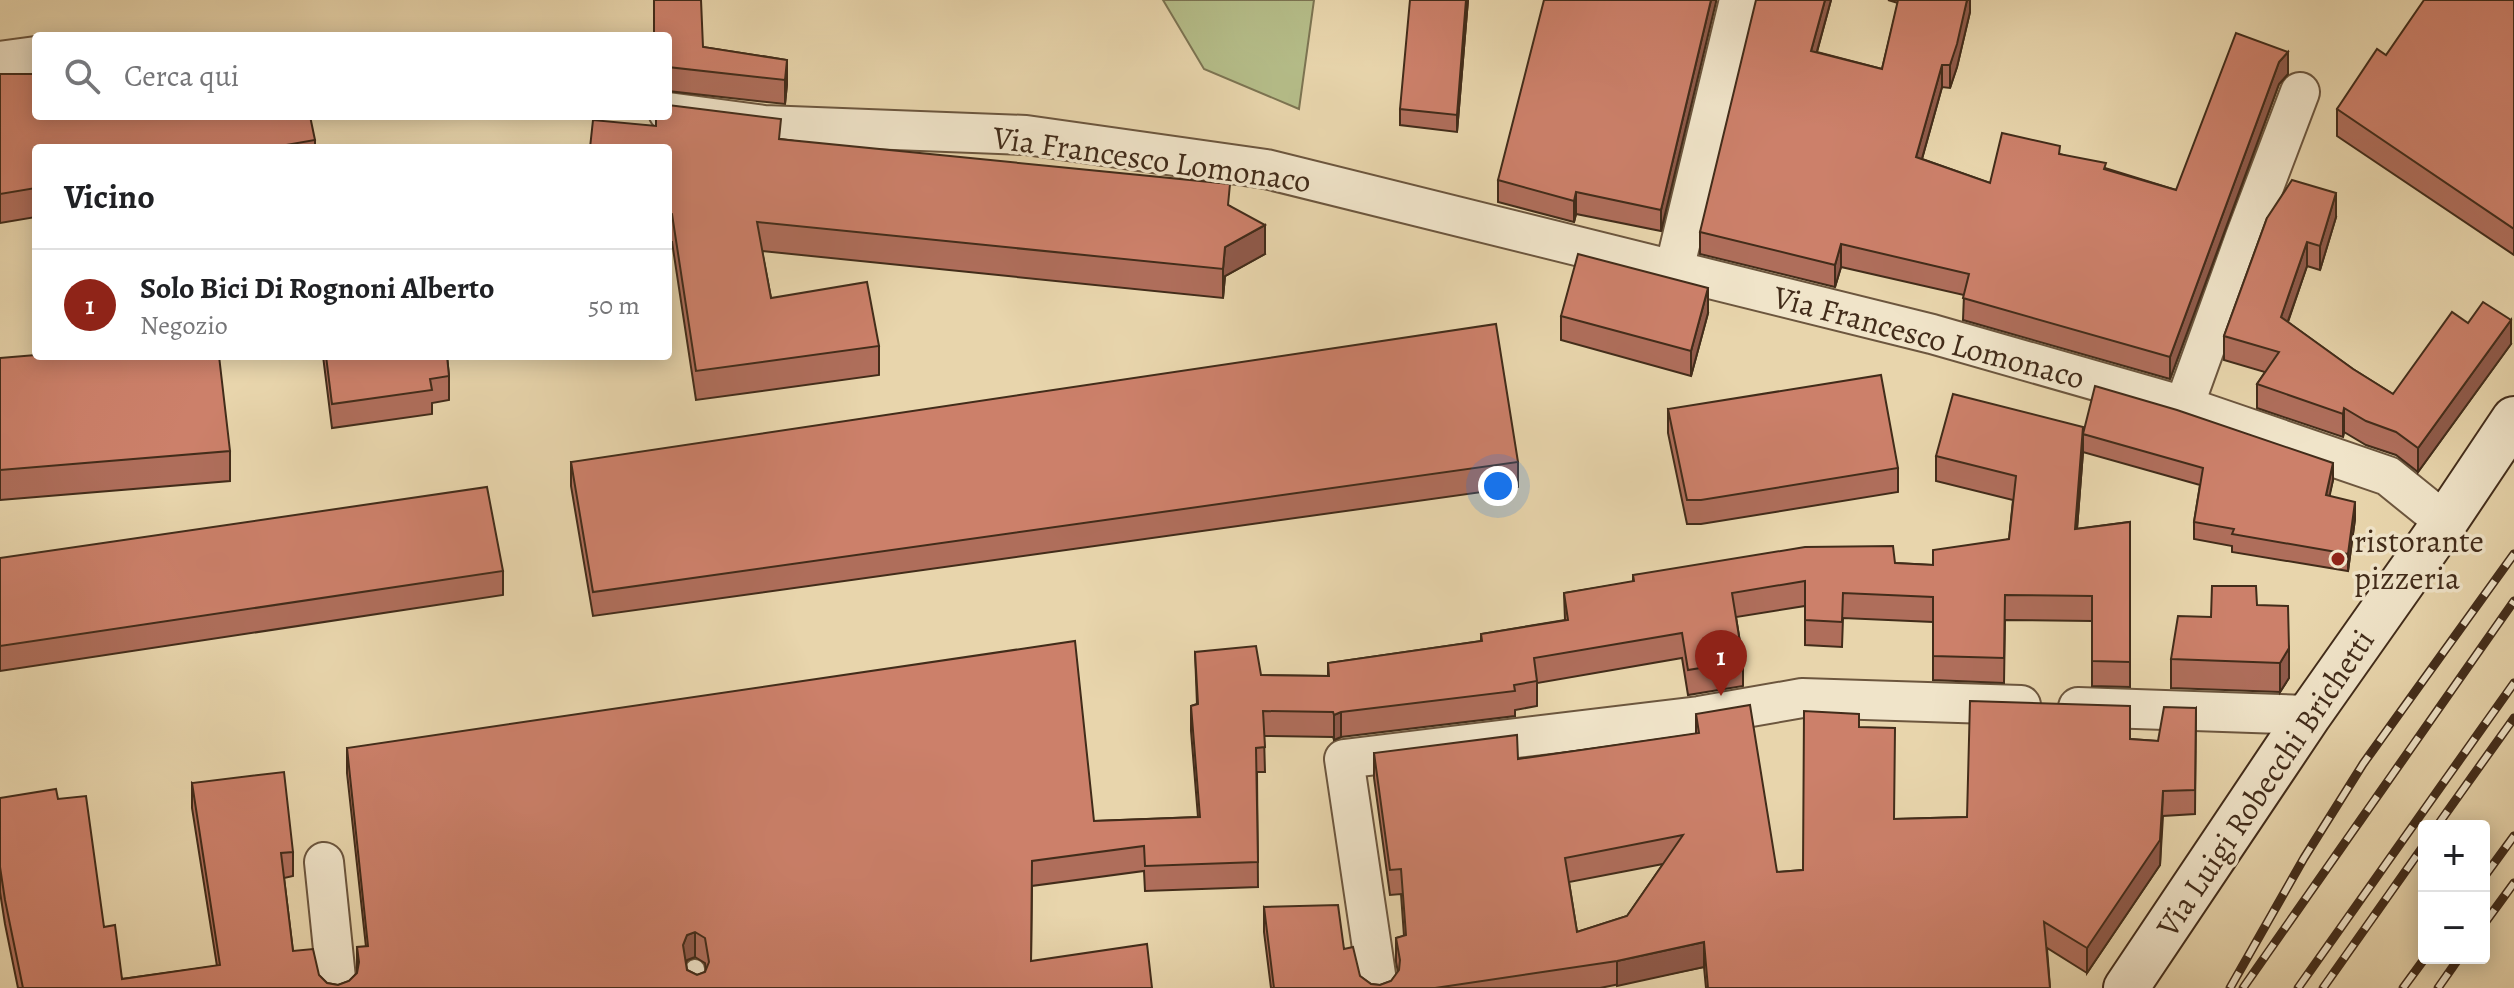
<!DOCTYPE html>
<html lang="it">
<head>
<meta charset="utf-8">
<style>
	body { margin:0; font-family:Alegreya,serif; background:#f2f2f2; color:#202124 }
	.controls { position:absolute; right:24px; bottom:24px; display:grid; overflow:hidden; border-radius:8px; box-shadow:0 4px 20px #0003 }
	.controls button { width:72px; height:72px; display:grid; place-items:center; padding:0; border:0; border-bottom:2px solid #e0e0e0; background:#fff; color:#202124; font:40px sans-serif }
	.you { position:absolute; left:1498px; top:486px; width:28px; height:28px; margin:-20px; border:6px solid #fff; border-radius:50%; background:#1a73e8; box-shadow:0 0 0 12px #1a73e833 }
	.badge { display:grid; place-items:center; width:52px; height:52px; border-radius:50%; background:#8f2418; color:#fff; font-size:26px; font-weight:700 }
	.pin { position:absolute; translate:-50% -66px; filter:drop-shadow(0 2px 4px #0008) }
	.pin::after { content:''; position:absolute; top:42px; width:28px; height:24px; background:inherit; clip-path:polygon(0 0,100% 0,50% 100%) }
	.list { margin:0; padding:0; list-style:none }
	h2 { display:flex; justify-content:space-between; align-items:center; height:104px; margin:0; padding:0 32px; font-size:34px }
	h2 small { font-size:26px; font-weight:400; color:#757577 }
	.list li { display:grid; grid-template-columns:52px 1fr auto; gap:24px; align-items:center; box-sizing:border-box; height:112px; padding:0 32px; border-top:2px solid #e0e0e0 }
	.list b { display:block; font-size:30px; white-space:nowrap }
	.list p { margin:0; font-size:26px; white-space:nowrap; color:#757577 }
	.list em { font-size:26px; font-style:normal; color:#757577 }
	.icon { flex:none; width:44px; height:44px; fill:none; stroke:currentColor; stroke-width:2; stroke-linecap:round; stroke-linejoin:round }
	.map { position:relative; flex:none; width:2514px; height:988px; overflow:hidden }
	.search { position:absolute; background:#fff; box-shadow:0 4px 20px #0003; left:32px; top:32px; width:640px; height:88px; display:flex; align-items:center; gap:20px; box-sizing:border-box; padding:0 28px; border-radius:8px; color:#757577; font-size:30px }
	.panel { position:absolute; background:#fff; box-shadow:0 4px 20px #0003; left:32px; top:144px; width:640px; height:216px; border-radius:8px }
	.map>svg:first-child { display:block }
	.green { fill:#b5bd89; stroke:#7c7452; stroke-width:2 }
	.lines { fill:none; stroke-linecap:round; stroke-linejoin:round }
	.lane-casing { stroke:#6c563e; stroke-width:22 }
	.street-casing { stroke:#6c563e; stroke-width:42 }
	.secondary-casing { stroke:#422c1a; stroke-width:48 }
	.lane { stroke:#f0e4c9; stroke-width:18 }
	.street { stroke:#f0e4c9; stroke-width:38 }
	.secondary { stroke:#f0e4c9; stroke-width:44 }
	.rail-casing { stroke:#422c1a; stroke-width:9 }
	.rail { stroke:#f0e4c9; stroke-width:6; stroke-dasharray:18; stroke-linecap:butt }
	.wall { fill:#af6e5b; stroke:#422c1a; stroke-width:2; fill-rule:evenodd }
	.shaded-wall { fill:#8f5a4a; stroke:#422c1a; stroke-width:2 }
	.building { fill:#cc806a; stroke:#422c1a; stroke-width:2; fill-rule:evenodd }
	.poi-dot { fill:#8f2418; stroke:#f0e4c9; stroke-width:3 }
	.labels { text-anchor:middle; stroke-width:7; stroke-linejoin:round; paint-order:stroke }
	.street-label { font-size:32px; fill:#422c1a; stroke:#f0e4c9 }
	.poi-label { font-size:32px; fill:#422c1a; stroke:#f0e4c9; text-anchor:start }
</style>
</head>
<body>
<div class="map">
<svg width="2514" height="988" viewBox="0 0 2514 988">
	<rect width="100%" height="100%" fill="#e8d5ac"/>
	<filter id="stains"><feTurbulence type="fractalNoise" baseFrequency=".0025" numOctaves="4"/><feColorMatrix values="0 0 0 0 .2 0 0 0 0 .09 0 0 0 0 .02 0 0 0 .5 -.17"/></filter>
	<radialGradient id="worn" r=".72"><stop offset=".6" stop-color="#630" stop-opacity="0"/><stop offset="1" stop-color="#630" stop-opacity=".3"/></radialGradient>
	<path class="green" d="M1163 0H1314L1299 109 1204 69Z"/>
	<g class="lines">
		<defs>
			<path id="lane" d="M695 969 697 988"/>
			<g id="street">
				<path d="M0 61 36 56"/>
				<path d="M668 112 764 125 1026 135 1266 169 1932 334 2184 406 2388 476 2445 522"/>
				<path d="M1674 270 1739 0"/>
				<path d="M2184 406 2245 237 2300 92"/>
				<path d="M2078 707 2309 715"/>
				<path d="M324 862 337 988"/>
				<path d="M1378 988 1344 759 1699 716 1802 698 2021 705"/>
			</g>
			<path id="secondary" d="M2126 988 2309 715 2445 522 2514 419"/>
		</defs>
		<use href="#lane" class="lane-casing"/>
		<use href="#street" class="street-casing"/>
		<use href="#secondary" class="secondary-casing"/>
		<use href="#lane" class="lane"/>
		<use href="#street" class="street"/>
		<use href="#secondary" class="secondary"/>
		<defs>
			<g id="rail">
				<path d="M2437 826 2514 718"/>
				<path d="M2484 877 2514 836"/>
				<path d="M2484 924 2514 883"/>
				<path d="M2230 988 2304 858 2363 764 2514 554"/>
				<path d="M2243 988 2514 601"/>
				<path d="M2298 988 2514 683"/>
				<path d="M2323 988 2424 845"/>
				<path d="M2403 988 2425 958"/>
				<path d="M2438 988 2459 958"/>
			</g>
		</defs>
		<use href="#rail" class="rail-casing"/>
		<use href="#rail" class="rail"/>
	</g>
	<g class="wall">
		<path d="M1468 0 1457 132 1400 125V109Z"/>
		<path d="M1716 0 1661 231 1576 214 1574 222 1498 202V180Z"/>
		<path d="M1831 0 1817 52 1882 69 1898 3 1888 0H1970V12L1957 67 1950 88 1942 87 1922 159 1990 183 2060 154 2176 190 2288 74 2279 84 2170 379 1963 320 1964 295 1841 267 1835 287 1700 254V232Z"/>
		<path d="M2514 0V255L2337 136V109L2386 55Z"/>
		<path d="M668 36 703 47 787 60V84L785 104 668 91Z"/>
		<path d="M0 74 315 140V148H36V217L0 223Z"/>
		<path d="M781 139 1230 206 1265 254 1225 276 1223 298 762 251 771 298 879 346V375L696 400 672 242H668V148Z"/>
		<path d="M2336 217 2320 270 2307 266 2288 322 2353 369 2393 394 2468 323 2511 344 2418 472 2396 455 2366 445 2344 432 2343 437 2257 408V384L2265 372 2224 360V336L2267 218Z"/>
		<path d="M1708 313 1691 376 1561 340V316Z"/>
		<path d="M323 356H447L449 376V400L432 403V414L332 428Z"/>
		<path d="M0 358 230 451V481L0 500Z"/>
		<path d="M1668 409 1898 468V492L1701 524H1687L1668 433Z"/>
		<path d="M2083 434 2333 480 2329 496 2355 519 2348 571 2232 552V546L2194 539V522L2200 485 2083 452 2077 529 2130 522V687L2092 686V621L2005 620 2004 683 1933 680V622L1843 618 1842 647 1805 645V606L1736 617 1743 661V686L1688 695 1682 658 1537 683V706L1515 710V716L1341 737 1334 740 1333 737 1264 736 1265 772H1257L1258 887 1145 891 1144 871 1032 886 1031 961 1152 988H18L5 924 0 892V798L58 799 122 979 217 966 192 808V783L293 852V876L284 878 293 951 327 983 338 985 349 981 357 973V947H366L347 773V748L1094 821 1198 817 1191 731V706L1197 704 1195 652 1261 675 1328 676V663L1481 641V634L1565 620 1564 593 1633 582V575L1895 563 1933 565 2009 539 2013 500 1936 481V456ZM695 957 705 963 706 969 705 972 697 975 687 970 686 963 687 960Z"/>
		<path d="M571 462H1518V487L593 616 571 486Z"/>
		<path d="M0 558 503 571V595L0 671Z"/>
		<path d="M2257 605 2289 678 2280 692 2171 688V659L2211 617Z"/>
		<path d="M2196 708 2195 814 2163 816 2160 865 2087 973 2047 948 2050 988H1706L1704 967 1600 988H1271L1264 932V907L1344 949 1360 976 1371 984 1380 985 1391 981 1398 972 1396 962V938L1404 936 1401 894 1390 895 1374 778V753L1518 759 1696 734V714L1777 872 1803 870 1859 727 1894 819 1967 817 2130 739 2158 741ZM1663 864 1627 916 1577 932 1569 882Z"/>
	</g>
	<g class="shaded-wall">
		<path d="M1466 0H1468L1457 132V115Z"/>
		<path d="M1711 0H1716V2L1661 231V210Z"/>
		<path d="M1825 0H1831L1811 73V51Z"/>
		<path d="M1967 0H1970V12L1957 67 1950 88V65Z"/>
		<path d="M2288 52V74L2279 84 2170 379V357L2279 62Z"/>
		<path d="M787 60V84L785 104V80Z"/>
		<path d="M1942 65V87L1916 180V157Z"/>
		<path d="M1576 192V214L1574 222V201Z"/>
		<path d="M2336 193V217L2320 270V246Z"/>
		<path d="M1265 225V254L1225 276 1223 298V269L1225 247Z"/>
		<path d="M2307 242V266L2281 341V317Z"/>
		<path d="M1841 244V267L1835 287V265Z"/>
		<path d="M1708 288V313L1691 376V351Z"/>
		<path d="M2511 320V344L2418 472V448Z"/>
		<path d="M2344 408V432L2343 437V414Z"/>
		<path d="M2083 427V452L2075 554V529Z"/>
		<path d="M2333 463V480L2326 513V495Z"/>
		<path d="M2355 502V519L2348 571V554Z"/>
		<path d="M2289 648V678L2280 692V663Z"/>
		<path d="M1341 712V737L1334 740V715Z"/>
		<path d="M2163 791 2160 865 2087 973V948Z"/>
		<path d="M695 932V957L687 960 683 970V945L687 935Z"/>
		<path d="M1704 942V967L1617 986V961Z"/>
	</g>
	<g class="building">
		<path d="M654 0H701L703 47 787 60 785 80 668 67V36H654Z"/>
		<path d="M1410 0H1466L1457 115 1400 109Z"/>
		<path d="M1544 0H1711L1661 210 1576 192 1574 201 1498 180Z"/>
		<path d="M1756 0H1825L1811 51 1882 69 1898 0H1967L1957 44 1950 65H1942L1916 157 1990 183 2002 133 2060 146 2059 154 2106 163 2104 169 2176 190 2236 33 2288 52 2279 62 2170 357 1963 298 1969 274 1841 244 1835 265 1700 232Z"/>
		<path d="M2424 0H2514V229L2337 109 2377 49 2386 55Z"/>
		<path d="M0 74H36V116H310L315 140 269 148H36V188L0 194Z"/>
		<path d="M668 105 781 119 779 139 1230 184 1228 205 1265 225 1225 247 1223 269 757 222 771 298 867 282 879 346 696 371 672 214 668 213V148H590L593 120 656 126V116H668Z"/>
		<path d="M2292 180 2336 193 2320 246 2307 242 2281 317 2353 369 2393 394 2452 312 2468 323 2483 302 2511 320 2418 448 2396 432 2366 421 2344 408 2343 414 2257 384 2279 352 2224 336 2267 218Z"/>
		<path d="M1578 254 1708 288 1691 351 1561 316Z"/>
		<path d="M1496 324 1518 462 593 592 571 462Z"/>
		<path d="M36 355 219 356 230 451 0 470V358Z"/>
		<path d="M326 356H447L449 376 430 379 432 390 332 404Z"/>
		<path d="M1881 375 1898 468 1701 500H1687L1668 409Z"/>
		<path d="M2095 386 2177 410 2333 463 2326 495 2355 502 2348 554 2232 534 2234 529 2194 522 2203 468 2083 434Z"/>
		<path d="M1953 394 2083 427 2075 529 2130 522V662L2092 661V596L2005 595 2004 658 1933 656V597L1843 593 1842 622 1805 620V581L1732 593 1743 661 1688 670 1682 633 1534 658 1537 681 1514 685 1515 691 1341 712 1334 715 1333 712 1263 711 1265 747 1256 748 1258 862 1145 866 1144 846 1032 861 1031 961 1147 944 1152 988H23L5 900 0 867V798L56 789 58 799 86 796 104 927 115 925 122 979 220 965 192 783 284 772 293 852 281 853 293 951 313 949 319 975 327 983 338 985 349 981 357 973 359 962 357 947 368 946 347 748 1075 641 1094 821 1200 817 1191 706 1198 704 1195 652 1256 646 1261 675 1329 676 1328 663 1482 641 1481 634 1568 620 1564 593 1634 581 1633 575 1805 547 1893 546 1895 563 1933 565V550L2009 539 2016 476 1936 456ZM695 932 705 938 709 962 705 972 697 975 687 970 683 945 687 935Z"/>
		<path d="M487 487 503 571 0 646V558Z"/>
		<path d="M2212 586H2256L2257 605 2288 606 2289 648 2280 663 2171 659 2178 616 2211 617Z"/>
		<path d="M1970 701 2130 706V739L2158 741 2164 707 2196 708 2195 790 2163 791 2160 840 2087 948 2044 922 2050 988H1708L1704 942 1617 961 1435 988H1274L1264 907 1338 905 1344 949 1353 947 1360 976 1371 984 1380 985 1391 981 1399 970 1400 960 1396 938 1406 935 1401 869 1390 870 1374 753 1517 735 1518 759 1699 733 1696 714 1750 705 1777 872 1803 870 1804 711 1859 714V727L1895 728 1894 819 1967 817ZM1683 835 1627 916 1577 932 1565 858Z"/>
	</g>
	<circle class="poi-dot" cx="2338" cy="559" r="8"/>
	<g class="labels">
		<g class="street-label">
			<text transform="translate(1152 159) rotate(8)" y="11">Via Francesco Lomonaco</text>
			<text transform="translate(1929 337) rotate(15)" y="11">Via Francesco Lomonaco</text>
			<text transform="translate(2265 783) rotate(-56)" y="11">Via Luigi Robecchi Brichetti</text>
		</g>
		<g class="poi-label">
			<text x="2354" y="552">ristorante<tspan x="2354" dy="37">pizzeria</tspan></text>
		</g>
	</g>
	<rect width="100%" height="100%" filter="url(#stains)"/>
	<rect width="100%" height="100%" fill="url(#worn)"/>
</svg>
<div class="controls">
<button>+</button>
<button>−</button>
</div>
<div class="you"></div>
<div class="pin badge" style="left:1721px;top:696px">1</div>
<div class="search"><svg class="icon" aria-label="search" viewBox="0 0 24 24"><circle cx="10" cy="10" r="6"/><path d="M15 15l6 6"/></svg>Cerca qui</div>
<section class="panel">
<h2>Vicino<small></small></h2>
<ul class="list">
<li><span class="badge">1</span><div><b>Solo Bici Di Rognoni Alberto</b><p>Negozio</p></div><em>50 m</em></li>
</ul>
</section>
</div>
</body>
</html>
